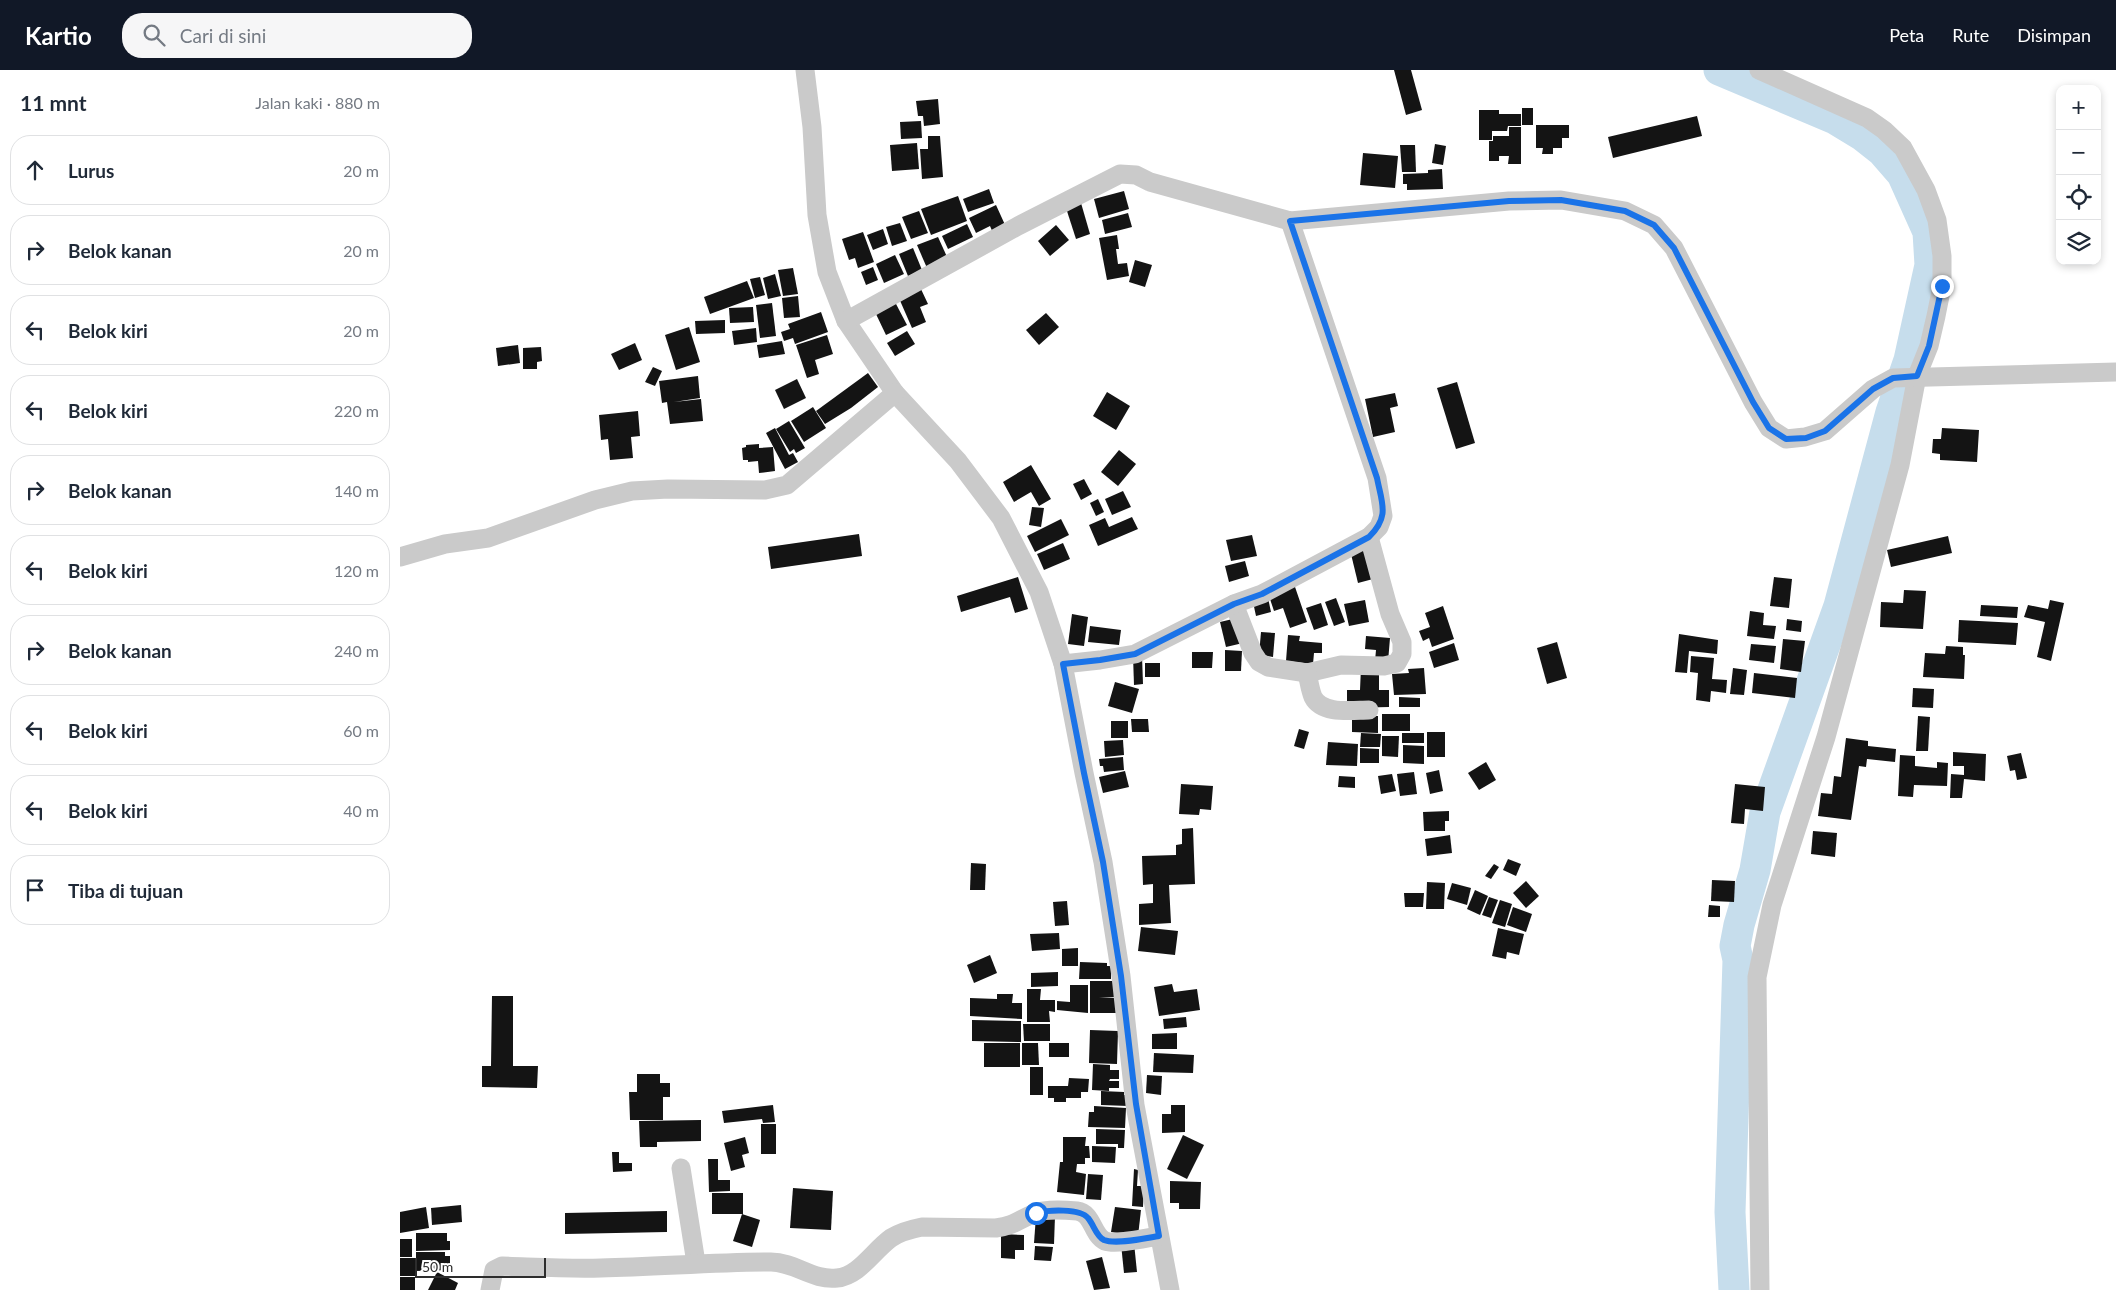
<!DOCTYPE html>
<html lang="id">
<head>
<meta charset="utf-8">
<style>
	body { margin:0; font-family:Lato,sans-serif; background:#f6f6f7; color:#1f2937 }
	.controls { position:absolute; right:15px; top:15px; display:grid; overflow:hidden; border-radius:10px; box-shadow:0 2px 8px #0003 }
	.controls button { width:45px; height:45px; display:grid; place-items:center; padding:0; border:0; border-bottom:1px solid #e0e1e3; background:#fff; color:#1f2937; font:25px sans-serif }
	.scale { position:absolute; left:15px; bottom:12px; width:131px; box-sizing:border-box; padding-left:5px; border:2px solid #2d2d2d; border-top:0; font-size:14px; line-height:18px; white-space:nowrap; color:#2d2d2d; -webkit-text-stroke:4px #fff; paint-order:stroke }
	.stop { position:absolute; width:15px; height:15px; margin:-11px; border:4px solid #1a73e8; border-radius:50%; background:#fff }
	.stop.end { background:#1a73e8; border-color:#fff; box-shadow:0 1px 5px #0008 }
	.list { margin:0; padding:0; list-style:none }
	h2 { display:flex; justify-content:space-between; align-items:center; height:65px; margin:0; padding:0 20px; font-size:21px }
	h2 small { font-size:16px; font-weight:400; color:#747a83 }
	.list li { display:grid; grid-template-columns:32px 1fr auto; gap:15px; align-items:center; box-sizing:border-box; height:70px; margin:0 10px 10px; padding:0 10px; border:1px solid #e0e1e3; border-radius:20px }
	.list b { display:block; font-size:19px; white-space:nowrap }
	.list em { font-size:16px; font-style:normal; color:#747a83 }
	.icon { flex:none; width:28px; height:28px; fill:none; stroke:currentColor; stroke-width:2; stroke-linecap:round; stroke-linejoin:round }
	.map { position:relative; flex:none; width:1716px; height:1220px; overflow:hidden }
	header { display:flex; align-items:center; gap:30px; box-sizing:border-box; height:70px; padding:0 25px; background:#111827; color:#fff }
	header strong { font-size:24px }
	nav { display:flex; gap:28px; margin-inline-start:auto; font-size:18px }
	.search { width:350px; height:45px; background:#f6f6f7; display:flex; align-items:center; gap:12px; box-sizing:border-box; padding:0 18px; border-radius:20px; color:#747a83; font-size:19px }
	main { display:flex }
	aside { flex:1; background:#fff }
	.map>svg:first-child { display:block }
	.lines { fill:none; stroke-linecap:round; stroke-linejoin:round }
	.river { stroke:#c6ddec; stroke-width:31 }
	.building { fill:#141414 }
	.minor { stroke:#cacaca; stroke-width:19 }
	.route { stroke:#1a73e8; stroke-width:6 }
</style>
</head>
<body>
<header>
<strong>Kartio</strong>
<div class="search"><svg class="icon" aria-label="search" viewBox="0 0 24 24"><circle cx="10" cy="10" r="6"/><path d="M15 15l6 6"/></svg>Cari di sini</div>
<nav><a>Peta</a><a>Rute</a><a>Disimpan</a></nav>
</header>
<main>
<aside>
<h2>11 mnt<small>Jalan kaki · 880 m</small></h2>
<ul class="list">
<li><svg class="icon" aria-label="ahead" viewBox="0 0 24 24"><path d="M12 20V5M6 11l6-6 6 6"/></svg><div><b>Lurus</b></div><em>20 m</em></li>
<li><svg class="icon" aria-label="right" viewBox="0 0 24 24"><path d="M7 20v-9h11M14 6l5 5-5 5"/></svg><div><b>Belok kanan</b></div><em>20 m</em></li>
<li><svg class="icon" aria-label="left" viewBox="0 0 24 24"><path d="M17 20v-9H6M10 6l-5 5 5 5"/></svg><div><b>Belok kiri</b></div><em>20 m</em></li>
<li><svg class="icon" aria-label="left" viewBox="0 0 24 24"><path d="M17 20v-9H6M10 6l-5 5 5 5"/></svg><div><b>Belok kiri</b></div><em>220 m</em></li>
<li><svg class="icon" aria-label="right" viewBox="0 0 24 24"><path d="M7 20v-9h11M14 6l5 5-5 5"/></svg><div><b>Belok kanan</b></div><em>140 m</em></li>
<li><svg class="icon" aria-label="left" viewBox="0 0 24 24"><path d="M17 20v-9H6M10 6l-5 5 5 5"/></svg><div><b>Belok kiri</b></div><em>120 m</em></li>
<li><svg class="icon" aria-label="right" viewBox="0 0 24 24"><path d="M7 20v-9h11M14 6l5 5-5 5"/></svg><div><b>Belok kanan</b></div><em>240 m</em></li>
<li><svg class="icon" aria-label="left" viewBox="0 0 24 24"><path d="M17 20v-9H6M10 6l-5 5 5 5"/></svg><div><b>Belok kiri</b></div><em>60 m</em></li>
<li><svg class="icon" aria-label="left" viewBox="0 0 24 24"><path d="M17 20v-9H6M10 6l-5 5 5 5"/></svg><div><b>Belok kiri</b></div><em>40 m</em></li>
<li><svg class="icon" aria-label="arrive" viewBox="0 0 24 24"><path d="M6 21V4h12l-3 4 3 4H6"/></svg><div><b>Tiba di tujuan</b></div></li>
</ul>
</aside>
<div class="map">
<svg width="1716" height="1220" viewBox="0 0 1716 1220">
	<rect width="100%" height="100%" fill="#fff"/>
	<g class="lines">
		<path class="river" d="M1319 0 1435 49 1463 66 1482 81 1502 104 1528 162 1530 195 1509 290 1491 342 1439 536 1365 742 1355 800 1339 855 1335 876 1338 890 1330 1142 1334 1220"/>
	</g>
	<g class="building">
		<path d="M994 0H1011L1022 40 1006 45Z"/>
		<path d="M538 29 540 54 524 56 523 46H518L516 31Z"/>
		<rect x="1122" y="38" width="11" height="17"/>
		<path d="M1079 40H1099V44H1121V56H1108L1107 61H1092V70H1079Z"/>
		<path d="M1297 46 1302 66 1213 88 1208 67Z"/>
		<path d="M521 51 522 68 501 69 500 52Z"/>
		<path d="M1136 55H1169V68H1162V78H1153V84H1142L1143 78H1136Z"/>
		<path d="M1109 57H1121V94H1108L1109 86H1099V91H1089V71H1093V66H1109Z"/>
		<path d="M528 66H540L543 107 522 109 520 79H528Z"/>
		<path d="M517 73 519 99 492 101 490 75Z"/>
		<path d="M1035 74 1046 76 1043 95 1032 93Z"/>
		<path d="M1000 75H1015L1016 102H1002Z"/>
		<path d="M963 83 998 86 995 118 960 115Z"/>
		<path d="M1042 99 1043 119 1007 120V114H1003V104L1028 103V100Z"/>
		<path d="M589 119 594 133 568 142 563 129Z"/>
		<path d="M724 121 729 139 699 148 694 129Z"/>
		<path d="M558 126 567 151 531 165 521 139Z"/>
		<path d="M681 133 690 164 676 169 666 138Z"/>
		<path d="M596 135 606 157 593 163 590 156 576 163 569 148Z"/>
		<path d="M519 141 528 163 511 169 502 147Z"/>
		<path d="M728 143 732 157 705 164 702 150Z"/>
		<path d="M500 153 507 171 492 176 486 157Z"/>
		<path d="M567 154 573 167 548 179 542 166Z"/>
		<path d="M656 155 669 170 650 186 638 171Z"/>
		<path d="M483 159 488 174 473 180 467 165Z"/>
		<path d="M463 162 474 192 458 198 455 188 449 190 442 169Z"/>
		<path d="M717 165 719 179H716L718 194 727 193 729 206 707 210 699 168Z"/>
		<path d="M538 167 548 189 527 198 517 175Z"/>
		<path d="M513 178 522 200 508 206 499 184Z"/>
		<path d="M495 185 504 204 484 213 476 194Z"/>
		<path d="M735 190 752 195 745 217 729 212Z"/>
		<path d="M473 197 478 210 466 215 461 202Z"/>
		<path d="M393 198 398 224 383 226 378 200Z"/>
		<path d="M375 204 381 226 368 229 363 208Z"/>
		<path d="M360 207 365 225 355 228 350 209Z"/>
		<path d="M347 211 354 228 310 244 304 227Z"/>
		<path d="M520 217 528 234 520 237 526 252 512 258 498 226Z"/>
		<path d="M398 226 400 247 384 248 382 228Z"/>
		<path d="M495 232 507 255 486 265 475 242Z"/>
		<path d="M372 233 376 266 360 268 356 235Z"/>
		<path d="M353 237 354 252 330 253 329 238Z"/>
		<path d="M421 242 428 262 395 274 393 268 384 271 381 262 390 259 388 254Z"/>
		<path d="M646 243 659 257 639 275 626 260Z"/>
		<path d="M325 250V263L296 264 295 251Z"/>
		<path d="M289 257 300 292 276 300 265 265Z"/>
		<path d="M356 258 357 272 334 275 332 261Z"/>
		<path d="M507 261 515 274 495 286 487 273Z"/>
		<path d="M427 265 433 284 415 290 419 304 407 308 396 275Z"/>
		<path d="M382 271 385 284 359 288 357 275Z"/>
		<path d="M235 273 242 290 219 300 211 284Z"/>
		<path d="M118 275 120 293 98 296 96 278Z"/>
		<path d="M141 277 142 291 137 292V299H123V278Z"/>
		<path d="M253 297 262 301 255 316 245 312Z"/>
		<path d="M468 303 478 317 451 338 425 354 416 341Z"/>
		<path d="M298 306 300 328 274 332 301 329 303 351 270 354 267 332 262 333 259 311Z"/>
		<path d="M397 309 406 328 384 339 375 320Z"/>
		<path d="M1057 312 1075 373 1056 379 1037 318Z"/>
		<path d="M707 322 730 336 716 360 693 346Z"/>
		<path d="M995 323 998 336 990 338 995 362 973 367 965 329Z"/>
		<path d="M413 337 426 358 404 372 391 351Z"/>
		<path d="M238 341 240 366 231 367 233 388 210 390 208 369 201 370 199 345Z"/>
		<path d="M389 351 405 378 396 383 394 379 390 382 376 359Z"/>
		<path d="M375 358 389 385 393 383 398 392 385 399 366 363Z"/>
		<path d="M1542 358 1579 360 1577 392 1540 390V384L1532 383 1533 369H1541Z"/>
		<path d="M359 374V378L373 377 375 401 359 403 358 391 348 392V390H343L342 378 346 377V375Z"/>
		<path d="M719 380 736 394 718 416 701 402Z"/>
		<path d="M631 395 651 429 639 436 631 422 614 432 603 412Z"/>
		<path d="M684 409 692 424 681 430 673 414Z"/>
		<path d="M723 421 731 437 712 445 705 429Z"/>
		<path d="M698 429 704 442 696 446 690 433Z"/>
		<path d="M632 437 644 438 641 457 629 455Z"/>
		<path d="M732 447 738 459 698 476 689 455 705 448 709 457Z"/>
		<path d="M661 449 669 465 635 482 627 466Z"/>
		<path d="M459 464 462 486 371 499 368 477Z"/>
		<path d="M852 465 857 486 831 491 826 470Z"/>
		<path d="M1548 466 1552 483 1491 497 1487 480Z"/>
		<path d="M663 473 670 489 644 500 637 484Z"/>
		<path d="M966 477 973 509 958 513 950 480Z"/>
		<path d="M845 491 849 506 829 512 825 496Z"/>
		<path d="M618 507 628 539 615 543 610 527 561 542 557 526Z"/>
		<path d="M1374 507 1392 509 1389 538 1370 536Z"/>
		<path d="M894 514 907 552 890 558 883 538 874 541 868 523Z"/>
		<path d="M1504 520 1526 521 1523 559 1480 557 1481 532 1503 533Z"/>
		<path d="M868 528 871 542 856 546 853 532Z"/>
		<path d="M936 528 945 552 934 556 925 532Z"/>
		<path d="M965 530 969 552 949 556 944 534Z"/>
		<path d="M1650 530 1664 533 1651 591 1637 587 1645 552 1624 547 1628 535 1648 539Z"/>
		<path d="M921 533 928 555 914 560 906 538Z"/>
		<path d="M1581 535 1618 537 1617 548 1580 546Z"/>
		<path d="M1043 536 1054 569 1032 577 1029 568 1023 571 1019 561 1030 557 1025 543Z"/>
		<path d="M1350 541 1364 543 1363 555 1376 556 1374 569 1347 566Z"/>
		<path d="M672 544 688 547 684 576 668 574Z"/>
		<path d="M837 548 843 573 826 577 820 552Z"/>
		<path d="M1387 549 1402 551 1401 562 1386 560Z"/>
		<path d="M1559 550 1618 553 1616 575 1558 572Z"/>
		<path d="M690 556 721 560 719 575 688 572Z"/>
		<path d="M861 562 875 563 873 587 859 585Z"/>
		<path d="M1279 564 1318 570 1317 584 1289 581 1287 603 1275 602Z"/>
		<path d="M888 565 900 566 899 571 922 573V583H914L913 594 886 591Z"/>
		<path d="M966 566 990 568 988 592 975 591 976 580 965 579Z"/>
		<path d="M1383 569 1405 571 1401 602 1380 599Z"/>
		<path d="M1157 572 1167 608 1147 614 1137 578Z"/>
		<path d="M1054 573 1059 590 1034 598 1029 582Z"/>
		<path d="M1351 574 1376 576 1374 593 1349 590Z"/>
		<path d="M1546 576 1563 577V585H1565L1564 609 1523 607 1525 583 1545 584Z"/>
		<path d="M825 580 842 581 841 601H825Z"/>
		<path d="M792 582H813L812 598H792Z"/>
		<path d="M733 586H742L743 614 734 615Z"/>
		<path d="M1291 586 1314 588 1312 609 1327 610 1326 623 1311 621 1310 632 1296 630 1298 603 1290 602Z"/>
		<rect x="745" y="593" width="15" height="14"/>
		<path d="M961 597H979V620H989V637L947 638V620H960Z"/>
		<path d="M1024 598 1026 624 994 625 992 604 1009 603 1008 599Z"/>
		<path d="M1333 598 1347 600 1344 625 1330 624Z"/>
		<path d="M1354 603 1397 608 1395 628 1352 623Z"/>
		<path d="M715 612 739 619 732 643 708 636Z"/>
		<path d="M1513 618 1534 619 1533 638 1512 637Z"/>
		<path d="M999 627 1020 628V637H999Z"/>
		<rect x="982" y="644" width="28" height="17"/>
		<path d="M952 646H978V663L952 662Z"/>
		<path d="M1518 646 1530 647 1528 681H1516Z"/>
		<path d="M731 649H748L749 662H732Z"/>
		<rect x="711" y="651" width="17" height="17"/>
		<path d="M899 659 909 662 904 679 894 676Z"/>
		<rect x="1027" y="662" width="18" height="25"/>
		<path d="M961 663 981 664 980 677H960Z"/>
		<rect x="1002" y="663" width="22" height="10"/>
		<path d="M982 666H999L998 687 982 686Z"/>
		<path d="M1446 668 1468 671V676L1496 679 1495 692 1467 689 1466 697 1459 696 1451 750 1418 746 1421 723 1432 724 1434 706 1441 707Z"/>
		<path d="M723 670 724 685 705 687 704 671Z"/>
		<path d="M928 672 958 674 957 696 926 695Z"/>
		<path d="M1003 675 1024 676V694L1003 693Z"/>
		<path d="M960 678 979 679V693H960Z"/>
		<path d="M1553 682 1586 684 1585 711 1564 709 1562 728H1550L1551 704 1564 705V696H1553Z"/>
		<path d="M1621 683 1627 708 1617 710 1615 700 1610 701 1607 686Z"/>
		<path d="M1500 685 1515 686V696L1537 698V692L1548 693 1547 716 1514 715 1513 727 1498 726Z"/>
		<path d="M723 687 724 700 704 702 703 696H700L699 689Z"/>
		<path d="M1086 692 1096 710 1079 720 1068 703Z"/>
		<path d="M1039 700 1043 721 1030 724 1026 703Z"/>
		<path d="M725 701 729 717 703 723 699 707Z"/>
		<path d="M1014 702 1017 724 1000 726 997 704Z"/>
		<path d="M992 704 996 721 981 724 978 706Z"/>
		<path d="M939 706 955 707V718L938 717Z"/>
		<path d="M781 714 813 716 811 740 800 739 799 745 779 744Z"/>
		<path d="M1335 714 1365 717 1363 741 1345 739 1344 754 1331 753Z"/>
		<path d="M1049 741V751H1045V761H1024L1023 742Z"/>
		<path d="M793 758 795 814 769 815 771 853 739 855V834L753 833V814L743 815 742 786 776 785V775L782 774V759Z"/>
		<path d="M1413 761 1437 763 1435 787 1411 784Z"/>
		<path d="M1050 765 1052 783 1027 786 1025 769Z"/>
		<path d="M1108 789 1121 794 1116 806 1103 800Z"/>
		<path d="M571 793 586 794 585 820H570Z"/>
		<path d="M1094 794 1099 797 1091 809 1085 806Z"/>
		<path d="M1312 810 1335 811 1334 832 1311 831Z"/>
		<path d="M1126 811 1139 826 1126 838 1113 823Z"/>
		<path d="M1027 812 1045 813 1044 839H1026Z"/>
		<path d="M1052 813 1071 818 1067 835 1047 829Z"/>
		<path d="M1075 820 1088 826 1080 845 1067 839Z"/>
		<path d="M1004 823H1024L1023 837H1005Z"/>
		<path d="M1089 827 1098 830 1091 848 1082 845Z"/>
		<path d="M1100 830 1112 834 1105 857 1092 853Z"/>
		<path d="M667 831 669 855 655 856 653 832Z"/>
		<path d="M1309 835 1320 836V847H1308Z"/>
		<path d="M1113 837 1132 844 1126 862 1107 855Z"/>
		<path d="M741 857 778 861 775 885 738 881Z"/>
		<path d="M1098 858 1124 864 1119 885 1107 882 1106 889 1092 886Z"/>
		<path d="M659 863 660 879 632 881 630 864Z"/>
		<path d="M678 878V896H662V879Z"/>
		<path d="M590 885 597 903 574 913 567 895Z"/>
		<path d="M680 892 707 893V896H711V909H679Z"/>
		<path d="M658 902V916L631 917V903Z"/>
		<path d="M690 911H716V927H699L717 928 716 943H690Z"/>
		<path d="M772 914 774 922 797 919 800 940 759 946 754 917Z"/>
		<path d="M670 915H688V943L657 940V931L670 932Z"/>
		<path d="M627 919H641L640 930H655V942L649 941 650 952H627Z"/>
		<path d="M597 924H613L612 933H622V949L570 946V928L597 929Z"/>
		<path d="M92 926H113V996H138L137 1018 82 1017V996H91Z"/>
		<path d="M786 947 787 957 764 959 763 949Z"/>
		<path d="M572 950 621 951V972L572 971Z"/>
		<path d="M623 954H650V971H624Z"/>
		<path d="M690 960 718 961 717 994 689 993Z"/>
		<path d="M777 963V979H752V964Z"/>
		<rect x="584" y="973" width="36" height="24"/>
		<path d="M622 973H638L639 995H622Z"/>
		<rect x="649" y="973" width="20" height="14"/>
		<path d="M754 983 794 985 793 1003 753 1002Z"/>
		<path d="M693 994 710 995V1000H719V1009H710L709 1011H719V1018H709V1021L692 1020Z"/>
		<rect x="630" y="997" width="13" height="28"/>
		<path d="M237 1004H260V1013H270V1027H263V1050H230L229 1022H237Z"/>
		<path d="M747 1005 762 1006 761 1025 746 1023Z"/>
		<path d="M669 1008 689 1009 688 1022H681V1028H666V1032H654V1028H648V1016H668Z"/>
		<path d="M701 1021 724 1022V1025H729L728 1036 701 1035Z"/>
		<path d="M373 1035 375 1052 363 1053 362 1049 324 1053 322 1041Z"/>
		<path d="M771 1035H785V1062L762 1063V1044H771Z"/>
		<path d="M694 1036 726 1038 725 1058 688 1057 689 1042H694Z"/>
		<path d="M301 1050V1071L257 1072V1077H240L239 1051Z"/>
		<rect x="361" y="1054" width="15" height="30"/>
		<path d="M696 1059 725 1060 724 1078H718V1074H696Z"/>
		<path d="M783 1065 804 1075 787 1109 767 1099Z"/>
		<path d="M345 1067 349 1083 342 1085 345 1097 331 1101 324 1073Z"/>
		<path d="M663 1067H686L685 1076H689L690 1088H685V1094H677L676 1102 686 1104 684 1125 657 1122 660 1092H663Z"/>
		<path d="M692 1076 716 1077 715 1093 692 1092Z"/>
		<path d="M212 1082H219V1093H232V1101L213 1102Z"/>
		<path d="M308 1089H318V1110H330V1121L309 1122Z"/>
		<path d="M734 1099 738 1100 737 1116H744L743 1137 732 1136Z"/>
		<path d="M688 1104 703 1105 701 1130 686 1129Z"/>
		<path d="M770 1111 801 1112 800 1139H779V1133H770Z"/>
		<path d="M393 1118 433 1121 431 1160 390 1158Z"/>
		<rect x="312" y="1123" width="31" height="21"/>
		<path d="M61 1135 62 1152 32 1155 31 1138Z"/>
		<path d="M26 1137 29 1158 0 1163V1142Z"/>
		<path d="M715 1137 741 1140 738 1166 711 1162Z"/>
		<path d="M267 1141V1162L165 1164V1143Z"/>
		<path d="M342 1144 360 1150 352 1177 333 1171Z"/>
		<path d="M636 1146H655L654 1174 634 1173Z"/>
		<path d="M16 1163H47V1171H50V1180L16 1181Z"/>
		<path d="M601 1164 624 1165V1180H615V1189L601 1188Z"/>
		<rect x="0" y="1169" width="12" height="18"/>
		<path d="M734 1173 737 1202 724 1203 721 1174Z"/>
		<path d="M635 1176 653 1177 651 1191 634 1190Z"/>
		<path d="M16 1182H45V1186H50V1200L16 1201Z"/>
		<path d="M702 1187 710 1218 694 1220 686 1191Z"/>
		<rect x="0" y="1188" width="15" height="18"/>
		<path d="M37 1202 58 1213 55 1220H28Z"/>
		<rect x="0" y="1207" width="15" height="13"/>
	</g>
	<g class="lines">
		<g class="minor">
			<path d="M405 0 412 57 417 145 427 202 446 251 495 323 558 391 601 448 639 522 663 594 684 703 703 792 721 906 735 1035 770 1220"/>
			<path d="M1359 0 1467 48 1484 60 1503 78 1526 120 1537 150 1542 186V216L1536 246 1529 276 1517 306 1500 395 1426 667 1372 835 1357 907 1360 1220"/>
			<path d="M446 251 618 156 720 104 736 105 750 112 890 151 1109 131 1161 130 1225 141 1254 155 1274 178 1353 332 1369 358 1386 369 1405 367 1425 361 1473 319 1493 308 1716 302"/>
			<path d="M0 487 45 474 88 468 195 430 232 421 268 419 365 420 387 415 495 323"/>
			<path d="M834 534 853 583 859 592 868 597 907 603 941 595 984 596 997 593 1002 584V572L990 544 969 467"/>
			<path d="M663 594 700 590 735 584 834 534 862 524 969 467 979 457 983 446 977 408 890 151"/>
			<path d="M907 603C909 611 910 620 913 627 922 645 953 640 969 640"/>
			<path d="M281 1098 296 1193"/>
			<path d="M90 1220 94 1200 102 1196C135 1197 168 1199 201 1198 258 1197 314 1192 371 1192 395 1192 413 1211 437 1208 459 1206 473 1181 491 1168 500 1162 512 1159 522 1157L596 1158C616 1155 618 1150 635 1143 645 1139 665 1140 677 1141 693 1143 692 1165 705 1171 716 1175 746 1168 759 1166"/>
		</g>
	</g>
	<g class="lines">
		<path class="route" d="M636 1143C648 1140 680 1138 688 1148 694 1155 696 1166 704 1170 716 1175 746 1168 759 1166L736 1034 721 906 703 792 684 703 663 594 700 590 735 584 834 534 862 524 969 467C990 446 982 434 977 408L890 151 1109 131 1161 130 1225 141 1254 155 1274 178 1353 332 1369 358 1386 369 1406 368 1425 361 1473 319 1493 308 1517 306 1529 276 1542 216"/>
	</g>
</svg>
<div class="controls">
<button>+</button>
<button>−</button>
<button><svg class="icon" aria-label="locate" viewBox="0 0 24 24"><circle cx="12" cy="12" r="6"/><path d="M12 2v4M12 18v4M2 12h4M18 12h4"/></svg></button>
<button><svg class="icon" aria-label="layers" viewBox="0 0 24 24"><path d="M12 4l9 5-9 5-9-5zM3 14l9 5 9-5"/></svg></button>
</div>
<div class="scale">50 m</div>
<div class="stop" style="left:636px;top:1143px"></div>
<div class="stop end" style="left:1542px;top:216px"></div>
</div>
</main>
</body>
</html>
